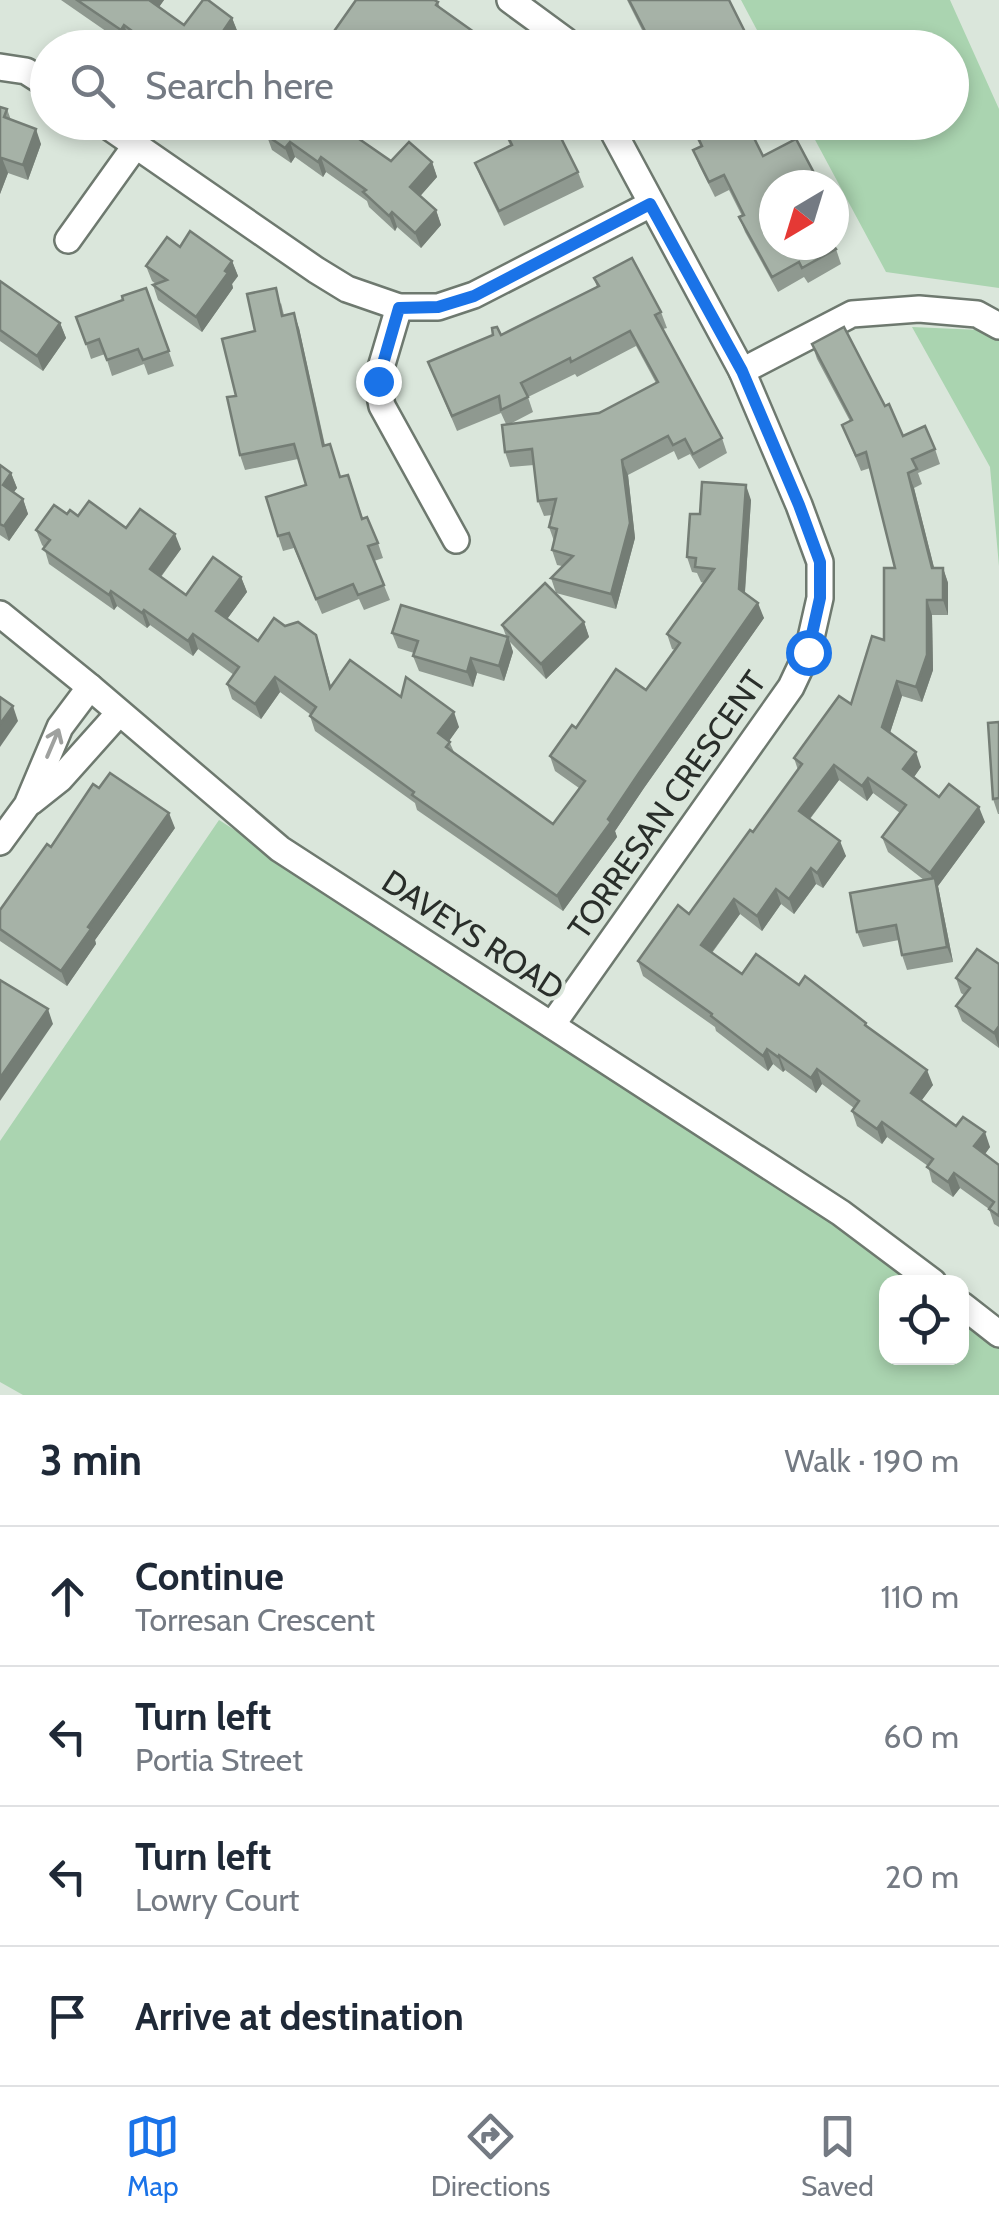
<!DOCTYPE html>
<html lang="en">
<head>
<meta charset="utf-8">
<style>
	body { margin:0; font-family:Cabin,sans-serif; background:#f6f6f7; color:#1f2937 }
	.controls { position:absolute; right:30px; bottom:30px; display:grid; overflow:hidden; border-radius:20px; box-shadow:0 5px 15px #0003 }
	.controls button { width:90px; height:90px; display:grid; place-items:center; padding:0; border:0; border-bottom:2px solid #e0e1e3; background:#fff; color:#1f2937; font:50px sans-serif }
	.compass { position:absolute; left:759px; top:170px; width:90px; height:90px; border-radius:50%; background:#fff; box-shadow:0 5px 15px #0003; rotate:218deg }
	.stop { position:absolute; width:30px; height:30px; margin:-22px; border:8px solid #1a73e8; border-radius:50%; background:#fff }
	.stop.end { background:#1a73e8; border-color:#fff; box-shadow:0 2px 10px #0008 }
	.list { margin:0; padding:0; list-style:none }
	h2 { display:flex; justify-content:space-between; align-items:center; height:130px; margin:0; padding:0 40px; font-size:42px }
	h2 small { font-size:32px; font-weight:400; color:#747a83 }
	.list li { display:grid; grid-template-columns:65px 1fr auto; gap:30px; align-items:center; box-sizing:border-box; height:140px; padding:0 40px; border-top:2px solid #e0e1e3 }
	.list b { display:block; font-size:38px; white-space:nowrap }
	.list p { margin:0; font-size:32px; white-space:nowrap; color:#747a83 }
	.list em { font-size:32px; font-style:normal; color:#747a83 }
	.icon { flex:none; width:55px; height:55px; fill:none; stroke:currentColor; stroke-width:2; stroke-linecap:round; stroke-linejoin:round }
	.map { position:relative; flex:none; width:999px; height:1395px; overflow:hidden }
	.search { position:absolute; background:#fff; box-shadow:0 5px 15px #0003; left:30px; right:30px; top:30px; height:110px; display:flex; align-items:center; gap:25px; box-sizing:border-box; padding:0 35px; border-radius:55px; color:#747a83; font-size:38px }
	.sheet { height:690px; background:#fff }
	nav { display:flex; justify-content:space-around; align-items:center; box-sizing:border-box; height:140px; border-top:2px solid #e0e1e3; background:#fff; font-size:28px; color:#747a83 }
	nav a { display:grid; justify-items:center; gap:5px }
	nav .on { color:#1a73e8 }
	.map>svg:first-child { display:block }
	.green { fill:#aad4b0 }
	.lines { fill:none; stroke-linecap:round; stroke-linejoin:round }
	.street-casing { stroke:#6e796f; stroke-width:30 }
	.street { stroke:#fff; stroke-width:25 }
	.wall { fill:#8f9990; fill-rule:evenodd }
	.shaded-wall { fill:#747d75 }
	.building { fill:#a6b2a7; stroke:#747d75; stroke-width:2.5 }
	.oneway { stroke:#9fa19f }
	.route { stroke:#1a73e8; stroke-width:12 }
	.labels { text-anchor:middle; stroke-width:8; stroke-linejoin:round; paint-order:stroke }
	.street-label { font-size:32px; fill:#292e2a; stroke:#dae6db }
</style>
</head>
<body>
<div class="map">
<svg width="999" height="1395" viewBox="0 0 999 1395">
	<rect width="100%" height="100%" fill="#dae6db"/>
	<g class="green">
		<path d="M741 0H950L999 109V288L886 272 806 123 952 122V48L766 47Z"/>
		<path d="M912 327 980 330 999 340V566L990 467Z"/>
		<path d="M219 820 841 1213 934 1282H886V1358H962V1304L999 1332V1395H23L0 1382V1141Z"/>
	</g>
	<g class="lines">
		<defs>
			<g id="street">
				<path d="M510 0 566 41 569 48"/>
				<path d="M0 67 26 71 48 85"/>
				<path d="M102 122 316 270 347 289 399 307H438L474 295 651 204"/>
				<path d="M68 240 136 145"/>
				<path d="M399 307 377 381 382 406 456 540"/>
				<path d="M742 371 852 314 919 309 977 314 999 326"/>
				<path d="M0 614 90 687 280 849 841 1213 933 1282"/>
				<path d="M31 802 60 779 119 713"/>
				<path d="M0 842 27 805 60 727 90 687"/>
				<path d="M552 1025 791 687 808 651 820 598V562L799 505 742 371 608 122"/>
				<path d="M962 1305 999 1334"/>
			</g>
		</defs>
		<use href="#street" class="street-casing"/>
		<use href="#street" class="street"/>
	</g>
	<g class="wall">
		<path d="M61 0H164L159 7 184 25 232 18 238 33 227 48H139L130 40 126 45Z"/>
		<path d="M627 0H729L753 48H645L641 36 644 34Z"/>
		<path d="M438 2 440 8 488 42 508 48H334L330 37Z"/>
		<path d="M0 107 7 109 11 120 41 144 28 180 8 173 0 194Z"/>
		<path d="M246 122H368L369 126 360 139 391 161 432 162 437 177 420 196 436 210 441 225 421 248 397 227 395 231 369 207 367 201 326 172 323 177 295 157 291 163 272 150 268 139Z"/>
		<path d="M499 122H553L578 172 584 187 504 226 481 178 475 163 510 145Z"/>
		<path d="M688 122H763L750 129 763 156 813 171 818 185H774V245L836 249 841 264 808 283 804 277 778 292 745 232 739 217 742 216 729 190 715 197 699 165 693 150 701 147Z"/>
		<path d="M180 247 232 261 238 276 232 284 233 288 202 332 158 300 153 285 156 284 152 281 146 266Z"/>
		<path d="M594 278 661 312 667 328 663 329 722 438 727 453 699 469 690 454 678 460 674 451 628 475 635 538 616 609 556 593 551 578 562 566 557 565 552 550 554 541 549 527 552 515 544 516 538 501 534 465 510 467 505 452 506 424 501 413 457 431 428 362 501 335 597 287ZM636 346 656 383 599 413 510 424 533 412 528 397 575 374 577 377Z"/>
		<path d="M0 281 60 323 66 338 43 371 0 341Z"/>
		<path d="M146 288 174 366 148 375 144 364 112 376 105 354 91 359 86 344 123 300Z"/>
		<path d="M281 303 284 315 299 328 325 445 341 477 348 475 363 519 378 543 383 558 374 561 390 600 364 610 359 599 322 614 294 548 283 551 278 536 306 485 298 459 245 470 240 455 236 396 255 331Z"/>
		<path d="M812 344 885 406 903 436 935 449 940 464 918 473 922 484 914 488 934 568H943L948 583V615H932L933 670 922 702 902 696 890 733 921 767 914 777 939 797 985 822 938 886 953 962 907 970 902 955 899 940 863 947 857 932 924 880 888 852 882 837 900 813 873 793 867 801 839 780 810 819 846 856 823 888 816 884 794 914 781 904 762 931 740 914 712 953 742 974 826 991 827 994 868 1027 933 1085 921 1101 956 1126 990 1147 985 1154 999 1165V1227L994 1224 989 1209 960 1188 953 1197 932 1182 928 1166 887 1137 882 1144 857 1126 852 1111 854 1108 822 1084 816 1093 785 1070 783 1072 773 1064 768 1071 716 1031 715 1027 643 976 638 961 689 914 753 832 798 770 794 758 851 704 884 640 895 568 870 468 861 471 842 425 850 421 817 359Z"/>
		<path d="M0 465 11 473 17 488 13 493 23 499 28 514 9 541 0 535Z"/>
		<path d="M751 500 745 593 764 618 644 788 615 831 617 837 563 911 417 810 415 803 315 731 310 716 311 715 280 692 261 719 232 699 227 684 234 675 198 649 193 656 150 625 147 628 117 606 114 610 49 564 44 547 42 545 36 530 67 514 126 528 181 549 161 577 186 595 241 577 247 592 227 619 258 641 285 626 316 635 331 686 401 697 459 727 449 741 454 752 553 824 579 788 555 771 550 756 576 728 646 690 675 650 672 649 667 634 704 583 701 582 697 573 692 572 687 557 700 514Z"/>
		<path d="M584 622 589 637 546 679 510 642 513 652 504 681 477 673 473 687 419 671 413 656 414 653 398 648 392 633 506 636 502 625Z"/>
		<path d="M999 722V814H998L993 799Z"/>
		<path d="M175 828 95 940 96 944 67 986 0 941V910L51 847Z"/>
		<path d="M999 964V1048L962 1021 956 1006 964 995 961 993 956 978Z"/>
	</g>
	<g class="shaded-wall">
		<path d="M148 0H164L154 14Z"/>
		<path d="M232 18 238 33 227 48H216L215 43Z"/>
		<path d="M124 25 130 40 126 45 121 30Z"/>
		<path d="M356 122H368L369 126 355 147 349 132Z"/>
		<path d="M36 129 41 144 28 180 23 165Z"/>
		<path d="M290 142 295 157 291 163 285 148Z"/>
		<path d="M321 157 326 172 323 177 318 162Z"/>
		<path d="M2 158 8 173 0 194V164Z"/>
		<path d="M432 162 437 177 415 202 410 187Z"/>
		<path d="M436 210 441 225 421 248 415 233Z"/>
		<path d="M392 212 397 227 395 231 389 216Z"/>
		<path d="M232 261 238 276 232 284 233 288 202 332 196 317Z"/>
		<path d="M294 313 299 328 328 461 323 446Z"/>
		<path d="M60 323 66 338 43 371 37 356Z"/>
		<path d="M622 460 628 475 635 538 616 609 611 594Z"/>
		<path d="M11 473 17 488 8 500 3 485Z"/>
		<path d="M908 473 914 488 938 583 932 568Z"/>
		<path d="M746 485 751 500 744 604 739 589Z"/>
		<path d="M23 499 28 514 9 541 4 526Z"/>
		<path d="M175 534 181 549 155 584 150 569Z"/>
		<path d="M943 568 948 583V615L943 600Z"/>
		<path d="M241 577 247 592 222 626 216 611Z"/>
		<path d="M111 591 117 606 114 610 109 595Z"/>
		<path d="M927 600 932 615 933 670 922 702 916 687Z"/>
		<path d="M758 603 764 618 644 788 615 831 617 837 563 911 557 896 639 773Z"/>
		<path d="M144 610 150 625 147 628 142 613Z"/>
		<path d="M584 622 589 637 546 679 541 664Z"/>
		<path d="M193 634 198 649 193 656 188 641Z"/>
		<path d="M508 637 513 652 504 681 499 666Z"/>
		<path d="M471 658 477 673 473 687 467 672Z"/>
		<path d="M275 677 280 692 261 719 255 704Z"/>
		<path d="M897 681 902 696 887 742 882 727Z"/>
		<path d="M13 706 18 721 0 747V724Z"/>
		<path d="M454 712 459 727 444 748 438 733Z"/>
		<path d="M916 752 921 767 909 784 903 769Z"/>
		<path d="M834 765 839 780 804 826 799 811Z"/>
		<path d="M868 778 873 793 867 801 862 786Z"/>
		<path d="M979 807 985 822 938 886 953 962 947 947 936 888 930 873Z"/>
		<path d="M169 813 175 828 95 940 96 944 67 986 61 971 88 927Z"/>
		<path d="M840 841 846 856 823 888 817 873Z"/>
		<path d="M811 868 816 884 794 914 789 899Z"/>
		<path d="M776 889 781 904 762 931 757 916Z"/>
		<path d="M734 899 740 914 706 960 701 945Z"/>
		<path d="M48 1009 53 1024 0 1101V1078Z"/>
		<path d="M999 1026V1048L994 1033Z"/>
		<path d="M767 1049 773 1064 768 1071 763 1056Z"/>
		<path d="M779 1055 785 1070 783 1072 778 1057Z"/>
		<path d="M817 1069 822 1084 816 1093 811 1078Z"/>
		<path d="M927 1070 933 1085 916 1108 911 1093Z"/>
		<path d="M882 1122 887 1137 882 1144 877 1129Z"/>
		<path d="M985 1132 990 1147 980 1161 974 1146Z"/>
		<path d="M954 1173 960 1188 953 1197 948 1182Z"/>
	</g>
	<g class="building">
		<path d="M77 0H149L184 25 203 0H208L232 18 215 43 221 48H155L124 25 121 30Z"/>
		<path d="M356 0H434L438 2 436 5 488 42 502 35 508 48H345L330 37Z"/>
		<path d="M629 0H729L753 48H647L641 36 646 33Z"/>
		<path d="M0 107 7 109 4 117 36 129 23 165 2 158 0 164Z"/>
		<path d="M261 122H356L349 132 391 161 409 142 432 162 410 187 436 210 415 233 392 212 389 216 363 192 366 190 321 157 318 162 290 142 285 148 266 135 270 130Z"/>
		<path d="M501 122H553L578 172 499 211 475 163 512 145Z"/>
		<path d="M691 122H746L763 156 796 139 813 171 784 185H774V245H833L836 249 802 268 799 262 772 277 739 217 744 215 724 175 709 182 693 150 702 146Z"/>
		<path d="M190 231 232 261 225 271 228 273 196 317 153 285 167 280 146 266 167 237 180 247Z"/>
		<path d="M632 258 661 312 655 315 722 438 693 454 685 439 673 445 668 436 622 460 630 523 611 594 551 578 573 556 552 550 557 529 549 527 556 499 538 501 532 449 505 452 502 425 599 413 658 382 630 331 571 362 570 358 521 383 528 397 501 410 499 396 452 416 428 362 493 335 492 328 497 327 501 335 599 286 594 278Z"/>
		<path d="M0 281 60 323 37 356 0 330Z"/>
		<path d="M146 288 169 351 143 360 138 349 107 360 99 339 86 344 76 317 123 300 122 296Z"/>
		<path d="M276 288 282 316 294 313 323 446 330 444 340 477 348 475 362 519 367 517 378 543 368 546 384 585 358 595 353 584 316 599 289 533 278 536 266 497 306 485 294 444 240 455 227 397 236 396 222 339 255 331 247 294Z"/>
		<path d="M844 327 885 406 889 404 903 436 925 426 935 449 912 459 917 469 908 473 932 568H943V600H927V655L916 687 897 681 882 727 916 752 903 769 939 797 949 784 979 807 930 873 882 837 906 805 868 778 862 786 834 765 799 811 840 841 817 873 811 868 789 899 776 889 757 916 734 899 701 945 742 974 756 954 799 985 805 976 866 1023 865 1025 927 1070 911 1093 956 1126 963 1117 985 1132 974 1146 999 1165V1216L989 1209 994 1202 954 1173 948 1182 927 1167 933 1159 882 1122 877 1129 852 1111 859 1101 817 1069 811 1078 779 1055 778 1057 767 1049 763 1056 711 1016 712 1014 638 961 678 905 689 914 750 830 753 832 802 764 794 758 839 696 851 704 872 636 884 640V568H895L866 452 856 456 842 425 852 420 812 344Z"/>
		<path d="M0 465 11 473 3 485 23 499 4 526 0 524Z"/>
		<path d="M702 482 746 485 739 589 758 603 639 773 608 819 611 822 557 896 412 795 414 792 310 716 316 707 275 677 255 704 227 684 239 667 193 634 188 641 144 610 142 613 111 591 109 595 43 549 50 540 36 530 54 505 67 514 70 510 78 516 89 501 126 528 140 509 175 534 150 569 186 595 213 557 241 577 216 611 258 641 274 618 285 626 298 622 316 635 330 688 350 660 401 697 406 677 454 712 438 733 450 742 446 747 553 824 585 781 550 756 572 725 576 728 616 669 646 690 680 643 667 634 714 569 695 567 696 558 687 557 690 514H700Z"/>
		<path d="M545 583 584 622 541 664 502 625Z"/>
		<path d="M401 605 508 637 499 666 471 658 467 672 413 656 418 641 392 633Z"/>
		<path d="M0 697 13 706 0 724Z"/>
		<path d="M999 722V798L993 799 988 723Z"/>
		<path d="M110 773 169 813 88 927 91 929 61 971 0 929V910L47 844 51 847 93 784 99 788Z"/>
		<path d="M935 878 947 947 902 955 896 925 857 932 850 893Z"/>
		<path d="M977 949 999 964V1026L994 1033 956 1006 970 988 956 978Z"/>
		<path d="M0 980 48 1009 0 1078Z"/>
	</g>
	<defs><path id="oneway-shaft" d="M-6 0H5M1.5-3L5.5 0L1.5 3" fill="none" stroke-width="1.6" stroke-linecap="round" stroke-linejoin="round" transform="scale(2.5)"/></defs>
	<use class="oneway" href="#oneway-shaft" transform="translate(53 743) rotate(-67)"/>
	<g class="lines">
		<path class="route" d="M378 381 399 308 438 307 474 296 650 204 742 371 799 505 820 562V598L808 652"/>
	</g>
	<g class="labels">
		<g class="street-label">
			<text transform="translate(667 805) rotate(-55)" y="11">TORRESAN CRESCENT</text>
			<text transform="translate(473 935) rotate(33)" y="11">DAVEYS ROAD</text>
		</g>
	</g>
</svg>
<div class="controls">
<button><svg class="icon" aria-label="locate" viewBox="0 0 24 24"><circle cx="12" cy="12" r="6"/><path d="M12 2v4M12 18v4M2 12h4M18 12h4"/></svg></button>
</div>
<svg class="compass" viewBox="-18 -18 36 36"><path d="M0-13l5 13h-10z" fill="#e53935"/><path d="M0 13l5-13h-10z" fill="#747a83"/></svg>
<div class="stop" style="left:808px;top:652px"></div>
<div class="stop end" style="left:378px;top:381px"></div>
<div class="search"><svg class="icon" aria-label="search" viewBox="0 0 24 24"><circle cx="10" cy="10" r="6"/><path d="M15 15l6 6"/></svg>Search here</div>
</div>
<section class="sheet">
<h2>3 min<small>Walk · 190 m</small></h2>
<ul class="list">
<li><svg class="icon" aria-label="ahead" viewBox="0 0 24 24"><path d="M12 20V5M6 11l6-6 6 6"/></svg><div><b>Continue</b><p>Torresan Crescent</p></div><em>110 m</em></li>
<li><svg class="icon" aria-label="left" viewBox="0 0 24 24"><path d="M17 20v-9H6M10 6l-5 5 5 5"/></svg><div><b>Turn left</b><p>Portia Street</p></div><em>60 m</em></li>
<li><svg class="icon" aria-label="left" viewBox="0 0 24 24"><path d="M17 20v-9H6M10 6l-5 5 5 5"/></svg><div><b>Turn left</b><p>Lowry Court</p></div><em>20 m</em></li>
<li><svg class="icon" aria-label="arrive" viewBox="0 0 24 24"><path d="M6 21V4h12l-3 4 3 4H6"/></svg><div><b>Arrive at destination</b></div></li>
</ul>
</section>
<nav>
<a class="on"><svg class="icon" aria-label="map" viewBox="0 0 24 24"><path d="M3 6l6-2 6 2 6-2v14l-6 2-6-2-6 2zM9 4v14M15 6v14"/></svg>Map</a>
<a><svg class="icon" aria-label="directions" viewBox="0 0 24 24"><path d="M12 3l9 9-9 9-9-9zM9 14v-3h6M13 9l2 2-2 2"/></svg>Directions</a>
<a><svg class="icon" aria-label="saved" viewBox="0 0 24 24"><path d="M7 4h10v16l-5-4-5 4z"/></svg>Saved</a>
</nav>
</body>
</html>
